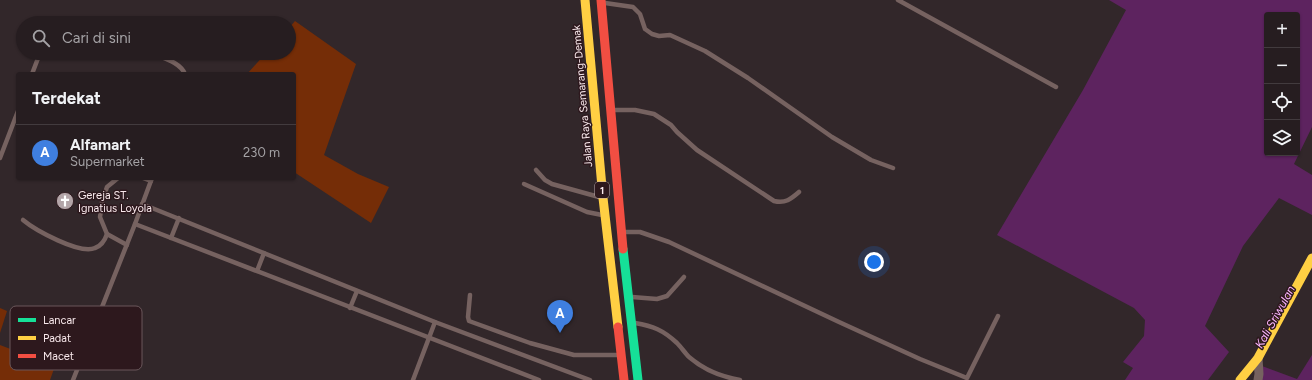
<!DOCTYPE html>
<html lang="id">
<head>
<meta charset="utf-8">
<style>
	body { margin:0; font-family:Figtree,sans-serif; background:#2e2629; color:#f1f3f6 }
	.controls { position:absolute; right:12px; top:12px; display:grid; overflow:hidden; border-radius:4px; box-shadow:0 1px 3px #0004 }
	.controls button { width:36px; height:36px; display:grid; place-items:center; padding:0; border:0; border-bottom:1px solid #423b3e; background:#261d20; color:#f1f3f6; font:20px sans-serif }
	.you { position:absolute; left:874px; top:262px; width:14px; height:14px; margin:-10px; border:3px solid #fff; border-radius:50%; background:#1a73e8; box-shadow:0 0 0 6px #1a73e833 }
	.badge { display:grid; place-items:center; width:26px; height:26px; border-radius:50%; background:#bca0f2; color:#fff; font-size:13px; font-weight:700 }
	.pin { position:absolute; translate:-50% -33px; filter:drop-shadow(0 1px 2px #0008) }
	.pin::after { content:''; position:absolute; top:21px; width:14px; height:12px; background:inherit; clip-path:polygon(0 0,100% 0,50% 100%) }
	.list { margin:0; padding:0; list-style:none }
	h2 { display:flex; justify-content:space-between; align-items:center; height:52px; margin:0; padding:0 16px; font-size:17px }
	h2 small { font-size:13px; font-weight:400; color:#a4a2a5 }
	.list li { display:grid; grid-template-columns:26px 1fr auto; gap:12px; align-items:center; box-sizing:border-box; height:56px; padding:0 16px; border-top:1px solid #423b3e }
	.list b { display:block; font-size:15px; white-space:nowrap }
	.list p { margin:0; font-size:13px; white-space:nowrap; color:#a4a2a5 }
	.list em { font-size:13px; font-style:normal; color:#a4a2a5 }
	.icon { flex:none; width:22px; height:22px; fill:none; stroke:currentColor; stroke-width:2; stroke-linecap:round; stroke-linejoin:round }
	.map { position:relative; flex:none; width:1312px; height:380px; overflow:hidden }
	.search { position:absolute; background:#261d20; box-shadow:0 1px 3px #0004; left:16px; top:16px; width:280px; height:44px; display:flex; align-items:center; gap:10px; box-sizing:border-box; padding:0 14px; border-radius:22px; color:#a4a2a5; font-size:15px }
	.panel { position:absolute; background:#261d20; box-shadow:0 1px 3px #0004; left:16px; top:72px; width:280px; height:108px; border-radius:4px }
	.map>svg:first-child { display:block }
	.green { fill:#752d07 }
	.water { fill:#5d235f; fill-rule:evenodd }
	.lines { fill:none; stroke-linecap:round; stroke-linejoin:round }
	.lane { stroke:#766260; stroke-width:4.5 }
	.street { stroke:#766260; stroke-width:9 }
	.fast { stroke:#16e098; stroke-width:9 }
	.slow { stroke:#ffcf43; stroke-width:9 }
	.jam { stroke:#f24e42; stroke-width:9 }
	.labels { text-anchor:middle; stroke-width:3; stroke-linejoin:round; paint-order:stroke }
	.shield { fill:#2d181d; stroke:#bcaaae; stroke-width:1 }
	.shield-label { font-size:10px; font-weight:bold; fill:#f9e9ec }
	.street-label { font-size:11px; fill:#f9e9ec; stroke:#2d181d }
	.poi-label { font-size:11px; fill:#f9e9ec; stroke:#2d181d; text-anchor:start }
	.water-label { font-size:12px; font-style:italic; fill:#fbb5fd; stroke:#2d181d }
	.key { fill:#2d181d; stroke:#6a575b; stroke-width:1 }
	.key-label { font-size:11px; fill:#f9e9ec }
</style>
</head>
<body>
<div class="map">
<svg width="1312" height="380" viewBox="0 0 1312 380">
	<rect width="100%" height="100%" fill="#32272a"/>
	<g class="green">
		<path d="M295 21 356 64 324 155 358 174 389 187 371 223 294 172V74H247L266 53H289V28Z"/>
		<path d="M0 308 7 311 0 333Z"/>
		<path d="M0 345 55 366 50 380H0Z"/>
	</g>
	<g class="water">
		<path d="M1109 0H1312V127L1294 164 1312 175V215L1279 198 1243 246 1205 326 1229 352 1208 380H1125L1133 368 1123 362 1144 336 1145 320 1134 308 997 235 1083 90 1126 10ZM1267 15H1297V153H1267Z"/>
		<path d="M1312 355V380H1261L1262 366 1297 379Z"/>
	</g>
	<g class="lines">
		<g class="lane">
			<path d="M898 0 1056 87"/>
			<path d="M605 3 633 7 640 14 645 29 652 34 659 36 670 35 705 51 748 78 832 137 871 160 893 168"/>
			<path d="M54 23 57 20H68L79 23"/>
			<path d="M152 53C163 58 180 62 185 74"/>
			<path d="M32 74 40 53"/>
			<path d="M615 110H635L654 114 671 125 677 132 697 150 774 201C785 204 791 199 799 192"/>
			<path d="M0 158 18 111"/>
			<path d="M536 170 545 180 552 184 599 197"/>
			<path d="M118 178 107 187 102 202 100 217 107 234 127 245"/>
			<path d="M143 178 151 181"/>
			<path d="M524 184 587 212 602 215"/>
			<path d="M142 204 435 322 590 380"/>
			<path d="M23 220C35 230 80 255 95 248 101 246 105 240 107 234"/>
			<path d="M135 224 539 380"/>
			<path d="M625 232H640L669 242 839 322 920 359 967 378 998 316"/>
			<path d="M171 238 179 218"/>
			<path d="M257 271 264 253"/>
			<path d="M470 295 468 317 469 321 530 343 574 355H617"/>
			<path d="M632 297 657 299 667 296 684 277"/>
			<path d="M350 308 357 291"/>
			<path d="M635 323C653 326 663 330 677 343 681 347 685 353 689 357 703 369 722 377 740 380"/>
			<path d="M73 380 135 224 152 178"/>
			<path d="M413 380 435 322"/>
		</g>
		<path class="street" d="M1258 358 1259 374 1258 380"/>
		<path class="fast" d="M623 249 638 380"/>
		<g class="slow">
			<path d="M585 0 603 198 618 327"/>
			<path d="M1240 380 1258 358 1312 258"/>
		</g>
		<g class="jam">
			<path d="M601 0 623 249"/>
			<path d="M618 327 624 380"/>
		</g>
	</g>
	<defs>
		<symbol id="church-disc" viewBox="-11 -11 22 22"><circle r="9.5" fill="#b3a5a8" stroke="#2d181d"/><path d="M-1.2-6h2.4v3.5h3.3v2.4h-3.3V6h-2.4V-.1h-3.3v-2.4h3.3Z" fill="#fff"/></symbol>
	</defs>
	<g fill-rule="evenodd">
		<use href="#church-disc" x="55" y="191" width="20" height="20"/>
	</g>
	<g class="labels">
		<rect class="shield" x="595" y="182" width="14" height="16" rx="3"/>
		<g class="shield-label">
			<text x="602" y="194">1</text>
		</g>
		<g class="street-label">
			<text transform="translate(582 96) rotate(-95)" y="4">Jalan Raya Semarang-Demak</text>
		</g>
		<g class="poi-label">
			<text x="78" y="199">Gereja ST.<tspan x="78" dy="13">Ignatius Loyola</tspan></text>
		</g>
		<g class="water-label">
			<text transform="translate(1275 317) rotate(-61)" y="4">Kali Sriwulan</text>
		</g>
	</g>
	<rect x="10" y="306" width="132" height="64" rx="6" class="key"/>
	<rect x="18" y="318" width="18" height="4" fill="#16e098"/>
	<rect x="18" y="336" width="18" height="4" fill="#ffcf43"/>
	<rect x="18" y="354" width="18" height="4" fill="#f24e42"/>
	<g class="key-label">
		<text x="43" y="324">Lancar</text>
		<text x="43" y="342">Padat</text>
		<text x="43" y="360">Macet</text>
	</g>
</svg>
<div class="controls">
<button>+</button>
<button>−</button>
<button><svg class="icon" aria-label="locate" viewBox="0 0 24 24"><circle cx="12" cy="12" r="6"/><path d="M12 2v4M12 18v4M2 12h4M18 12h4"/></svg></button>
<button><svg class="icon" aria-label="layers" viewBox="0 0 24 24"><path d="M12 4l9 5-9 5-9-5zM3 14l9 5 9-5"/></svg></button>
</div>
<div class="you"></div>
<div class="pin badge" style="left:560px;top:333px;background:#3f7fe0">A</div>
<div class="search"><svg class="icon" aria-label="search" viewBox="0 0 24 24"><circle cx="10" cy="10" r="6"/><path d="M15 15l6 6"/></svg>Cari di sini</div>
<section class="panel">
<h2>Terdekat<small></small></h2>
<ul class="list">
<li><span class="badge" style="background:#3f7fe0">A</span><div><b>Alfamart</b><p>Supermarket</p></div><em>230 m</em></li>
</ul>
</section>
</div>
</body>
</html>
